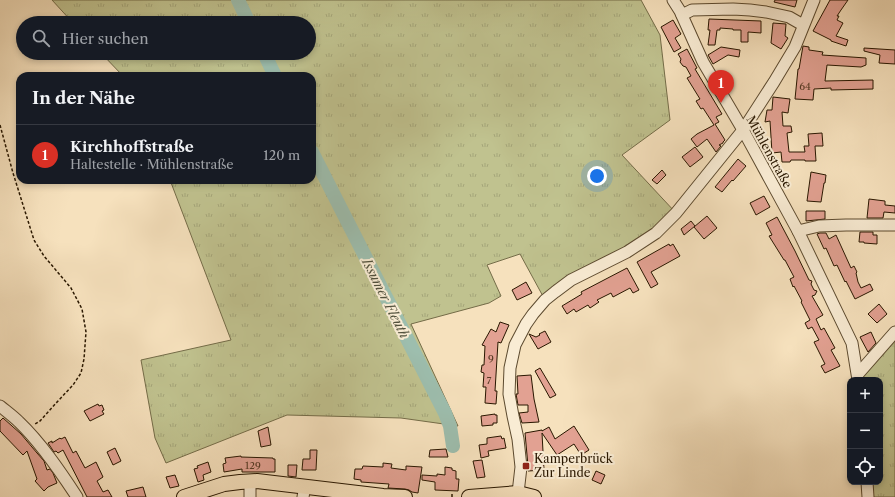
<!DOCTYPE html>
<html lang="de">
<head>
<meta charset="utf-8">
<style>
	body { margin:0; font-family:"Libre Caslon Text",serif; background:#242831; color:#f1f3f6 }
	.controls { position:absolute; right:12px; bottom:12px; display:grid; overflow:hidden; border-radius:8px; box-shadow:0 2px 6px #0003 }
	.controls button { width:36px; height:36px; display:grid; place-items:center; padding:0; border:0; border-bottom:1px solid #363941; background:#171b24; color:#f1f3f6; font:20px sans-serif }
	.you { position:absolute; left:597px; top:176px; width:14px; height:14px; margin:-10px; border:3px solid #fff; border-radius:50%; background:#1a73e8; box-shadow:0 0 0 6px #1a73e833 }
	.badge { display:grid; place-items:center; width:26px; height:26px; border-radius:50%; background:#d93025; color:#fff; font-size:13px; font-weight:700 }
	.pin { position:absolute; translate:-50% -33px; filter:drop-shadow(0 1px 2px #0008) }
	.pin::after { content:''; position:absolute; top:21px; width:14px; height:12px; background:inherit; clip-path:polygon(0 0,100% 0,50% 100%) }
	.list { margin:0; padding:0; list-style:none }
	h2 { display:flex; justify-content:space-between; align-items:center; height:52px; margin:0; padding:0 16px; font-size:17px }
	h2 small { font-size:13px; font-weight:400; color:#9ea1a6 }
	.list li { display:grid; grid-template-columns:26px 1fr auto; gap:12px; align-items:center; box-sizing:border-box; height:60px; padding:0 16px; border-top:1px solid #363941 }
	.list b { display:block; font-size:15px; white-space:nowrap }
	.list p { margin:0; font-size:13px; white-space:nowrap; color:#9ea1a6 }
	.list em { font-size:13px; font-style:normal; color:#9ea1a6 }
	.icon { flex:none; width:22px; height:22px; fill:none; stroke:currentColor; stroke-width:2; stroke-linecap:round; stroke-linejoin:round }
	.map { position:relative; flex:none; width:895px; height:497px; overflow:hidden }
	.search { position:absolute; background:#171b24; box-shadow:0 2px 6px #0003; left:16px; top:16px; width:300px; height:44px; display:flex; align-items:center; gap:10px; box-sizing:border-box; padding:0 14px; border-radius:22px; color:#9ea1a6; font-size:15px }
	.panel { position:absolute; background:#171b24; box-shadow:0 2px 6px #0003; left:16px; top:72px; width:300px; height:112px; border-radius:12px }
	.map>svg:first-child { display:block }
	.grass { fill:url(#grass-tufts); stroke:#746c48 }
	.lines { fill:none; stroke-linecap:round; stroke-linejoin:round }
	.river { stroke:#9dbeae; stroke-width:14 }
	.building { fill:#e2a192; stroke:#291700 }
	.minor-casing { stroke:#5c4a2f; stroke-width:13 }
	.major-casing { stroke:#291700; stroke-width:16 }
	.path { stroke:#291700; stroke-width:1.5; stroke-dasharray:3 2; stroke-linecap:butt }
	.minor { stroke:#f9ecd4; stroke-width:11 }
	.major { stroke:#f6e1bd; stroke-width:14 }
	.poi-dot { fill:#8f2418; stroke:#f9ecd4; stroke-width:1.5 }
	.labels { text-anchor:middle; stroke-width:4; stroke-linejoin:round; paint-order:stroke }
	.number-label { font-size:10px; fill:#573a24 }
	.street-label { font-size:12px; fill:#291700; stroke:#f9ecd4 }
	.poi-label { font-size:12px; fill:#291700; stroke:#f9ecd4; text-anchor:start }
	.water-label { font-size:13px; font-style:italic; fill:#52513d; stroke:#f9ecd4 }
</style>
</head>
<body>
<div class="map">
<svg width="895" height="497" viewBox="0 0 895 497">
	<defs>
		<pattern id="grass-tufts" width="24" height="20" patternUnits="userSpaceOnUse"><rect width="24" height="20" fill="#c0c28f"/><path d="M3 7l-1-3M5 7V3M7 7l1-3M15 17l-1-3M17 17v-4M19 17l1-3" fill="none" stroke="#a5a67a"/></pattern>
	</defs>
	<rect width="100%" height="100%" fill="#f6e1bd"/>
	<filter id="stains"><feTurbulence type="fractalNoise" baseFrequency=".005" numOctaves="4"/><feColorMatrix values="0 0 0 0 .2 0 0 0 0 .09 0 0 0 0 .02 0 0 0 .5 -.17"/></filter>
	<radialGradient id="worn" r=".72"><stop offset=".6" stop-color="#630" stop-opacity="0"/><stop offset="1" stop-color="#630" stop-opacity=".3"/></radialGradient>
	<g class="grass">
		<path d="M52 0H641L660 35 670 120 622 155 676 213 545 300 520 254 487 265 501 296 489 303 411 324 458 426 401 418 287 415 166 463 155 438 141 360 231 340 170 180H312V76H123L101 53H309V23H73Z"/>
		<path d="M895 329V497H868L867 482H880V380H858Z"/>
	</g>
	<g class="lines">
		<g class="river">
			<path d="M238 0 249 23"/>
			<path d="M264 53 275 76"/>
			<path d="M312 152 445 413 450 426 453 446"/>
		</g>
	</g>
	<g class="building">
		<path d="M775 0H797L795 7 774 2Z"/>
		<path d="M830 0H848L841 10 837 16H839L837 20 843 23 836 36 848 40 846 46 831 41V40L813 31Z"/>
		<path d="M709 19 761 21V33L748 32V42H741V30H733V29L720 28V30H717L715 45H708L710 30H708Z"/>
		<path d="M673 20 681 34 675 38 681 48 674 52 661 27Z"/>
		<path d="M773 23 786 24 785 36 788 38 781 49 771 43Z"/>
		<path d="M803 46 809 47V50L823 52 822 55 866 58V65L861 67 827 65 825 81 873 80V89L831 90V88L814 89 813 100 795 99 798 69H799Z"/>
		<path d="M721 47 740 50 739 57 728 55 713 64 708 55Z"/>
		<path d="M864 48 895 50V64L879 63 880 55 864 51Z"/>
		<path d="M687 49 697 68 695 69 722 114 716 117 719 122 715 124 725 140 723 142V143L719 145 721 146 716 152 707 139 697 147 691 139 697 134 714 125 703 108 701 109 696 101 700 99 687 78 691 76 686 67 683 66 680 62 681 59 678 54Z"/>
		<path d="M773 97 790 99 788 113 782 112 783 126H791L792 132 787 133 789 152H805L804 146H809L808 134 822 133 823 146H815L816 161H805V160H791L790 162H782L781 152 772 153 770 121 765 122 767 110H772Z"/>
		<path d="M695 147 703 157 690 167 682 157Z"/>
		<path d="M738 159 746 166 733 181 732 180 722 192 715 187Z"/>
		<path d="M662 170 666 175 657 184 652 180Z"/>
		<path d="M811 172 826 175 825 183H824L821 202 807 201Z"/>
		<path d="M764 196 770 207 756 215 750 203Z"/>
		<path d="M869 199 885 201V205L895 206V213L884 212 883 218H867Z"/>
		<path d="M806 211H825V219L806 221Z"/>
		<path d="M707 216 717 228 704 239 694 227Z"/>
		<path d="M777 217 795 251 809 280 812 281 811 284 814 290 817 291 815 295 812 296 823 315 816 319 821 330 824 328 835 348 831 350 840 366 825 373 821 366 825 364 814 342 819 340 812 327 808 329 805 323 810 320 801 302 802 301 794 286 793 287 790 279 794 277 785 260H784L769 236 772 235 766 223Z"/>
		<path d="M691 221 695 226 684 235 681 229Z"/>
		<path d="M860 232H873V235H877V244L864 243V242H859Z"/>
		<path d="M820 233H826L829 239 836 235 851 268 854 266 857 272 856 273 858 282 861 288 870 284 873 290 855 299 846 281 845 282 837 265 834 266 826 248 824 249 817 234Z"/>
		<path d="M669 244 670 246 673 244 680 256 651 272 658 284 651 288 637 262Z"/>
		<path d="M627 268 639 290 633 293 630 288 613 297 611 293 597 300 599 302 590 308 588 305 576 312 574 309 567 314 562 306 582 294 581 292Z"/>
		<path d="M526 282 532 293 517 300 512 290Z"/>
		<path d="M879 304 887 314 877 323 868 314Z"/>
		<path d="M500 322 509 325 501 343 498 342 495 391H497L496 404 485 403 486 387H483L484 373 481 372 482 365H484L485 346 482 345 491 329 496 332Z"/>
		<path d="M545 331 551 342 538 349 529 334 536 337 540 335 539 334Z"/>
		<path d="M871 332 876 343 868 352 860 337Z"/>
		<path d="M540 368 556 395 550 398 535 371Z"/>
		<path d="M531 375 534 399 539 422 522 423 519 413 528 412V405H518L516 394H518L517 376Z"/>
		<path d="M98 404 99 406 102 405 104 410 102 411 104 414 90 421 84 411Z"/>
		<path d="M495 414V415H497V423H493V425L482 426 481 416Z"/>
		<path d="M3 418 21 434 37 453 44 461 47 470 50 469 53 473 57 483 48 487 44 491 35 481 37 479 27 451 23 455 0 431V421Z"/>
		<path d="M574 426 589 450 581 455 574 444 557 455 542 433 544 470 528 471V466L525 433 542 430V431L549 427 555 439Z"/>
		<path d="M268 427 271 445 261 447 258 431Z"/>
		<path d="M501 436 502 439 504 438 506 448 488 451 489 456 481 458 479 445 487 444V438Z"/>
		<path d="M65 437 73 453 76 451 85 468 96 462 103 477 97 481 103 492 108 490 112 497H87L63 450 58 453 56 451 54 452 48 443 52 441V443L60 438 61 439Z"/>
		<path d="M115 448 121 461 113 465 107 452Z"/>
		<path d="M446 449 448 457H429L430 450Z"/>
		<path d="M310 450H317L316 470H302L303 459H310Z"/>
		<path d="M241 456V457L273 458V459H275V472H242V469L224 472 223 464 226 463 225 458Z"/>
		<path d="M482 460 485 477 477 478 473 461Z"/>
		<path d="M208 462 211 472 203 475 204 480 198 482 194 469 198 468 197 466Z"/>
		<path d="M383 463 392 464 391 468 406 470V466L422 467 418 493 412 492 409 490 405 489 388 488 389 484 361 482V480L354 479 355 469H362L363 466 383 467Z"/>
		<path d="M288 465H297L296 477 288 476Z"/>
		<path d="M445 467 452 468V470L456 471V479H459L458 491 435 490V482L422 480V475L437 476V474L445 475Z"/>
		<path d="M596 471 605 475 601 484 592 480Z"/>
		<path d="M175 475 179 486 170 488 166 477Z"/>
		<path d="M143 487 146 497H128L126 491Z"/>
	</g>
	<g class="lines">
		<defs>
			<g id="minor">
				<path d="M673 0 680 11 703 62 743 130 798 231 852 343 858 380"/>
				<path d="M682 15 692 10 733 9 750 10 766 12 789 17 803 25"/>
				<path d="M798 231 819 226 846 225H895"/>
				<path d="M858 374 895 332"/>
				<path d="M0 406C6 411 13 416 19 422 41 443 60 471 77 497"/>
				<path d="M867 482 868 497"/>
				<path d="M518 493 521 467 518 439 513 416 509 394 510 368 515 345 526 324 533 314 545 300 555 292 571 280 627 252 656 233 676 213 743 130 774 82 795 47 814 0"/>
				<path d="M250 497V486L251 482"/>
				<path d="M303 497 305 486"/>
			</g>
			<g id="major">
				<path d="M184 497 224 484 240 482 257 481 383 496 405 497"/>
				<path d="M469 497 518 493 534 497"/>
			</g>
		</defs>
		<use href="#minor" class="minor-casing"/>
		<use href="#major" class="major-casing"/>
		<g class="path">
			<path d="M0 125 13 173 34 240 44 256 71 288 82 309 86 332 84 359 81 373 73 385 58 401 40 421 35 424"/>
			<path d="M452 494V497"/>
		</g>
		<use href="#minor" class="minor"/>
		<use href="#major" class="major"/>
	</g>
	<rect class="poi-dot" x="522" y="462" width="8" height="8" rx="2"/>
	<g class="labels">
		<g class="number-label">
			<text x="805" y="90">64</text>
			<text x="491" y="362">9</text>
			<text x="489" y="384">7</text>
			<text x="253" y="469">129</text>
		</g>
		<g class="street-label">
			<text transform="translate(769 152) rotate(61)" y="4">Mühlenstraße</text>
		</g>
		<g class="poi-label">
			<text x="534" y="463">Kamperbrück<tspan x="534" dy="14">Zur Linde</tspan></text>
		</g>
		<g class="water-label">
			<text transform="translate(386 298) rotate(63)" y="5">Issumer Fleuth</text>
		</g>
	</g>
	<rect width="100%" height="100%" filter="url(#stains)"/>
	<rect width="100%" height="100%" fill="url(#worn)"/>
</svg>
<div class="controls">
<button>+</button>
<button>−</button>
<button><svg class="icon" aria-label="locate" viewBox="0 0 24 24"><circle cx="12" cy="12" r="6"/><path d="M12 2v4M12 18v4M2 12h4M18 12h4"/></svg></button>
</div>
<div class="you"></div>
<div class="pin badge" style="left:721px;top:103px">1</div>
<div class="search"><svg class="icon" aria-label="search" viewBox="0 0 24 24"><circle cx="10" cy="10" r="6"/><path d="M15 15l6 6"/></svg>Hier suchen</div>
<section class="panel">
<h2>In der Nähe<small></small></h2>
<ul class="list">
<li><span class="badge">1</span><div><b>Kirchhoffstraße</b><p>Haltestelle · Mühlenstraße</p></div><em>120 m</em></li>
</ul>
</section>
</div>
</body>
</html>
